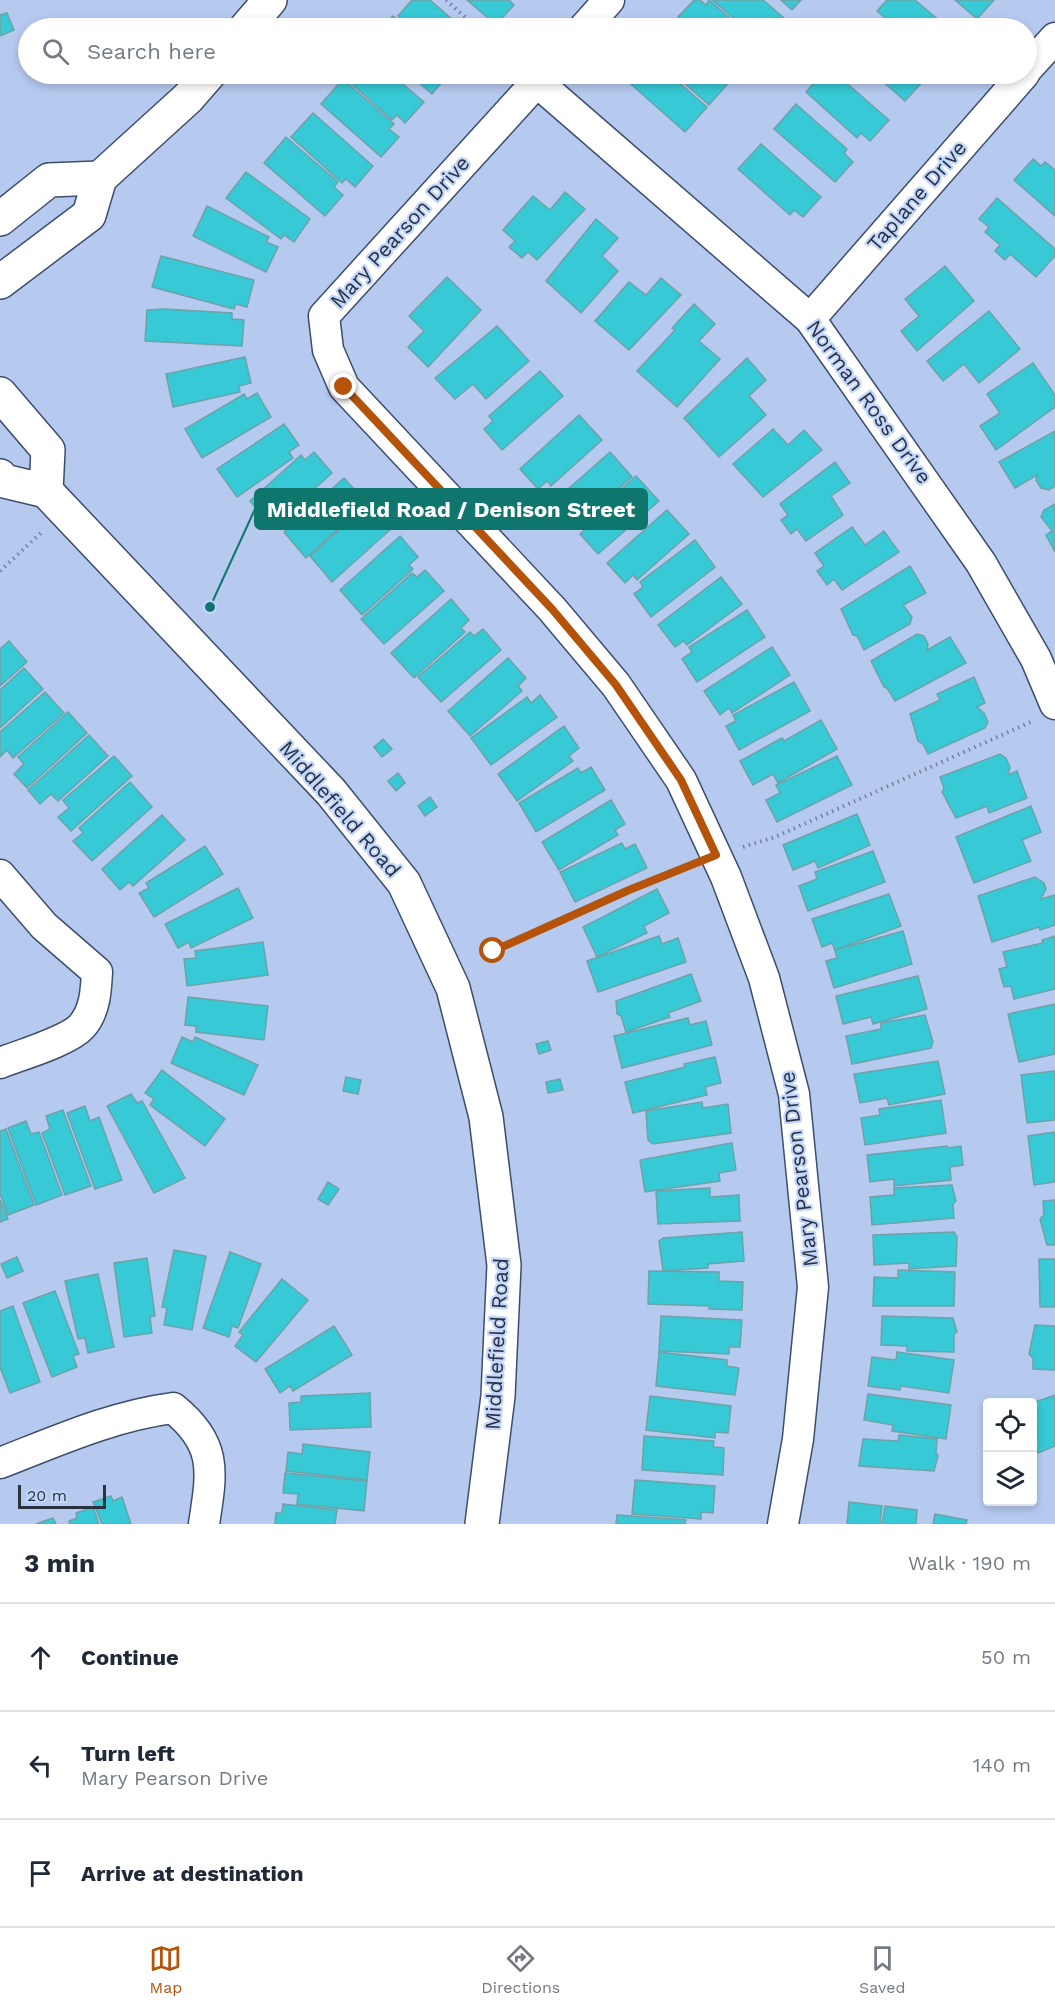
<!DOCTYPE html>
<html lang="en">
<head>
<meta charset="utf-8">
<style>
	body { margin:0; font-family:"Work Sans",sans-serif; background:#f6f6f7; color:#1f2937 }
	.controls { position:absolute; right:18px; bottom:18px; display:grid; overflow:hidden; border-radius:6px; box-shadow:0 3px 9px #0003 }
	.controls button { width:54px; height:54px; display:grid; place-items:center; padding:0; border:0; border-bottom:2px solid #e0e1e3; background:#fff; color:#1f2937; font:30px sans-serif }
	.scale { position:absolute; left:18px; bottom:15px; width:88px; box-sizing:border-box; padding-left:6px; border:3px solid #2a3140; border-top:0; font-size:16px; line-height:21px; white-space:nowrap; color:#2a3140; -webkit-text-stroke:4px #c3d7fd; paint-order:stroke }
	.stop { position:absolute; width:18px; height:18px; margin:-14px; border:4px solid #b45309; border-radius:50%; background:#fff }
	.stop.end { background:#b45309; border-color:#fff; box-shadow:0 2px 6px #0008 }
	.list { margin:0; padding:0; list-style:none }
	h2 { display:flex; justify-content:space-between; align-items:center; height:78px; margin:0; padding:0 24px; font-size:26px }
	h2 small { font-size:20px; font-weight:400; color:#747a83 }
	.list li { display:grid; grid-template-columns:39px 1fr auto; gap:18px; align-items:center; box-sizing:border-box; height:108px; padding:0 24px; border-top:2px solid #e0e1e3 }
	.list b { display:block; font-size:22px; white-space:nowrap }
	.list p { margin:0; font-size:20px; white-space:nowrap; color:#747a83 }
	.list em { font-size:20px; font-style:normal; color:#747a83 }
	.icon { flex:none; width:33px; height:33px; fill:none; stroke:currentColor; stroke-width:2; stroke-linecap:round; stroke-linejoin:round }
	.map { position:relative; flex:none; width:1055px; height:1524px; overflow:hidden }
	.search { position:absolute; background:#fff; box-shadow:0 3px 9px #0003; left:18px; right:18px; top:18px; height:66px; display:flex; align-items:center; gap:15px; box-sizing:border-box; padding:0 21px; border-radius:33px; color:#747a83; font-size:22px }
	.sheet { height:402px; background:#fff }
	nav { display:flex; justify-content:space-around; align-items:center; box-sizing:border-box; height:84px; border-top:2px solid #e0e1e3; background:#fff; font-size:16px; color:#747a83 }
	nav a { display:grid; justify-items:center; gap:3px }
	nav .on { color:#b45309 }
	.map>svg:first-child { display:block }
	.building { fill:#37c9d6; stroke:#6da2a8; stroke-width:1.5 }
	.lines { fill:none; stroke-linecap:round; stroke-linejoin:round }
	.street-casing { stroke:#3d4d6d; stroke-width:33 }
	.secondary-casing { stroke:#3d4d6d; stroke-width:36 }
	.path { stroke:#73819c; stroke-width:4; stroke-dasharray:1.5 4.5; stroke-linecap:butt }
	.street { stroke:#fff; stroke-width:30 }
	.secondary { stroke:#fff; stroke-width:33 }
	.route { stroke:#b45309; stroke-width:8 }
	.labels { text-anchor:middle; stroke-width:4.5; stroke-linejoin:round; paint-order:stroke }
	.street-label { font-size:21px; fill:#2a3140; stroke:#c3d7fd }
	.leader { fill:none; stroke:#0f766e; stroke-width:2 }
	.callout-dot { fill:#0f766e; stroke:#c3d7fd; stroke-width:2 }
	.callout { fill:#0f766e; stroke:#0f766e; stroke-width:2 }
	.callout-label { font-size:22px; text-anchor:middle; font-weight:bold; fill:#fff }
</style>
</head>
<body>
<div class="map">
<svg width="1055" height="1524" viewBox="0 0 1055 1524">
	<rect width="100%" height="100%" fill="#b6caf0"/>
	<g class="building">
		<path d="M412 0H430L462 28H412L398 16Z"/>
		<path d="M467 0H509L514 5 496 25Z"/>
		<path d="M694 0H700L706 5 709 0 741 28H690L678 17Z"/>
		<path d="M712 0H763L784 18 775 28H745Z"/>
		<path d="M781 0H801L792 10Z"/>
		<path d="M887 0H915L948 28H897L877 11Z"/>
		<path d="M955 0H994L977 19Z"/>
		<path d="M7 13 14 30 0 36V15Z"/>
		<path d="M393 16 408 28H382Z"/>
		<path d="M341 74H391L424 102 405 123 397 115 392 120Z"/>
		<path d="M409 74H449L432 94Z"/>
		<path d="M629 74H669L707 107 685 132 625 79Z"/>
		<path d="M674 74H724L731 80 709 105Z"/>
		<path d="M822 74H836L889 120 870 141 861 133 857 138 806 92Z"/>
		<path d="M874 74H917L924 80 905 101Z"/>
		<path d="M343 79 394 124 389 129 399 137 381 157 321 104Z"/>
		<path d="M796 104 847 149 844 153 853 162 835 182 774 129Z"/>
		<path d="M313 113 373 166 355 187 346 179 342 183 291 137Z"/>
		<path d="M286 137 338 182 334 187 343 195 325 216 264 163Z"/>
		<path d="M761 144 821 197 803 217 794 210 790 215 738 169Z"/>
		<path d="M1033 159 1041 166 1045 162 1055 170V216L1014 180Z"/>
		<path d="M246 172 310 219 294 242 284 235 281 239 226 198Z"/>
		<path d="M565 192 585 209 537 260 528 252 522 258 509 247 515 241 503 230 533 196 550 210Z"/>
		<path d="M997 198 1055 249V256L1036 277 1010 254 1005 260 995 251 1000 245 985 232 989 227 979 219Z"/>
		<path d="M207 206 269 237 266 242 278 247 266 272 193 236Z"/>
		<path d="M596 219 618 238 602 256 618 271 581 313 546 281Z"/>
		<path d="M161 256 254 280 247 307 236 304 234 309 152 287Z"/>
		<path d="M945 266 974 301 917 351 901 331 919 316 905 299Z"/>
		<path d="M447 277 481 310 428 367 408 347 424 331 409 316Z"/>
		<path d="M661 278 681 295 629 350 595 321 629 282 646 295Z"/>
		<path d="M694 304 715 324 699 341 720 359 677 407 637 371 675 330 672 328Z"/>
		<path d="M163 309 232 313V319L244 320 242 346 145 341 147 310Z"/>
		<path d="M989 311 1020 349 979 383 964 364 943 381 927 361Z"/>
		<path d="M497 326 529 361 486 399 473 384 455 399 435 378Z"/>
		<path d="M245 357 251 383 239 386 240 392 173 407 166 374Z"/>
		<path d="M747 358 766 380 749 396 766 415 719 457 684 418Z"/>
		<path d="M1033 363 1055 395V407L996 450 980 426 1000 413 987 394Z"/>
		<path d="M540 371 563 396 502 450 484 429 493 421 489 416Z"/>
		<path d="M257 393 271 417 202 458 185 429 244 394 247 399Z"/>
		<path d="M579 415 602 440 551 486 547 481 538 489 520 469Z"/>
		<path d="M284 424 299 445 289 452 293 458 237 497 217 469Z"/>
		<path d="M773 429 788 445 804 430 822 450 763 497 733 464Z"/>
		<path d="M1055 431V486L1049 490 1041 488 1036 480 1037 475 1015 488 999 462Z"/>
		<path d="M314 452 332 473 272 527 250 501 301 455 305 460Z"/>
		<path d="M610 452 632 477 580 522 577 518 568 525 550 505Z"/>
		<path d="M835 462 850 483 831 496 843 515 806 541 797 529 791 534 781 520 788 515 780 504Z"/>
		<path d="M636 476 659 501 598 554 580 534 589 526 585 522Z"/>
		<path d="M344 478 362 498 353 507 357 512 306 558 284 532Z"/>
		<path d="M1055 504V552L1046 535 1052 531 1041 517 1044 510Z"/>
		<path d="M374 507 393 527 332 582 310 556 361 510 366 515Z"/>
		<path d="M667 510 689 534 637 580 633 575 625 583 607 563Z"/>
		<path d="M852 527 865 545 884 531 899 552 842 590 834 579 827 585 817 571 824 566 815 553Z"/>
		<path d="M400 536 418 557 409 565 413 569 362 615 340 590Z"/>
		<path d="M695 540 715 567 651 617 634 594 643 587 640 582Z"/>
		<path d="M910 566 926 593 903 605 912 617 910 624 864 650 857 636 853 635 841 609Z"/>
		<path d="M425 570 444 591 384 644 361 619 412 573 417 577Z"/>
		<path d="M721 577 742 604 687 645 684 641 675 647 658 625Z"/>
		<path d="M451 599 469 620 461 628 465 632 414 678 391 653Z"/>
		<path d="M747 610 765 637 697 682 682 659 692 652 689 647Z"/>
		<path d="M483 629 501 650 441 702 418 677 470 632 474 636Z"/>
		<path d="M917 634 924 636 928 644 927 650 950 637 966 663 895 701 887 688 884 687 871 661Z"/>
		<path d="M9 641 27 662 0 686V649Z"/>
		<path d="M772 647 790 675 732 713 729 708 720 715 704 691Z"/>
		<path d="M508 658 526 678 518 686 522 691 470 736 448 711Z"/>
		<path d="M24 668 43 689 0 728V690Z"/>
		<path d="M974 677 985 703 977 707 984 713 988 722 985 728 928 754 923 744 918 741 910 714 940 700 937 694Z"/>
		<path d="M794 682 810 711 739 750 726 726 736 721 733 715Z"/>
		<path d="M45 692 64 713 13 758 7 750 0 757V732Z"/>
		<path d="M540 695 557 717 491 765 471 738 527 697 531 703Z"/>
		<path d="M68 712 87 733 27 788 14 774 24 764 18 757Z"/>
		<path d="M821 720 837 749 778 783 773 774 753 785 740 761 782 738 784 741Z"/>
		<path d="M564 726 579 748 569 756 573 761 517 801 498 774Z"/>
		<path d="M89 735 108 756 58 801 51 794 40 804 28 790Z"/>
		<path d="M383 739 392 749 382 757 374 747Z"/>
		<path d="M1000 754 1006 758 1010 767 1008 775 1017 771 1027 798 989 813 987 806 956 818 942 792 944 788 940 777Z"/>
		<path d="M114 756 132 776 71 831 58 817 69 808 63 800Z"/>
		<path d="M837 756 852 785 777 822 766 800 780 793 776 785Z"/>
		<path d="M591 767 605 790 536 832 519 803 578 768 581 773Z"/>
		<path d="M398 773 405 783 396 791 388 781Z"/>
		<path d="M130 782 152 807 92 861 73 841 83 833 79 828Z"/>
		<path d="M430 797 437 807 425 816 418 806Z"/>
		<path d="M611 800 625 824 615 830 618 835 559 870 542 842Z"/>
		<path d="M1031 806 1041 832 1022 840 1031 861 974 883 956 837Z"/>
		<path d="M857 814 870 845 818 868 815 861 793 870 783 845Z"/>
		<path d="M162 815 185 840 133 886 129 882 120 890 102 869Z"/>
		<path d="M622 843 625 849 635 844 647 868 575 902 560 872Z"/>
		<path d="M205 846 223 874 154 917 139 893 149 888 146 883Z"/>
		<path d="M873 851 885 882 808 911 799 886 817 879 815 872Z"/>
		<path d="M1035 877 1044 883 1046 889 1041 899 1055 895V925L1040 930 1039 927 992 942 978 896Z"/>
		<path d="M238 888 253 918 191 948 189 942 178 948 165 924Z"/>
		<path d="M657 889 669 913 644 926 647 933 597 957 583 927Z"/>
		<path d="M889 894 901 926 835 950 832 943 822 947 812 919Z"/>
		<path d="M903 931 912 964 834 988 826 961 837 958 835 950Z"/>
		<path d="M659 936 662 944 678 938 686 962 598 992 587 961Z"/>
		<path d="M1055 936V989L1014 999 1011 986 1004 987 999 969 1007 967 1003 952 1043 943 1042 940Z"/>
		<path d="M263 942 268 975 187 986 184 959 196 958 195 951Z"/>
		<path d="M691 974 701 1001 668 1013 670 1017 626 1032 621 1016 617 1014 616 1001Z"/>
		<path d="M918 976 927 1009 873 1024 871 1017 843 1024 836 996Z"/>
		<path d="M188 997 268 1006 264 1040 196 1032V1026L185 1025Z"/>
		<path d="M1055 1004V1054L1019 1062 1008 1014Z"/>
		<path d="M925 1015 933 1042 931 1048 852 1064 846 1036 881 1029V1023Z"/>
		<path d="M688 1018 690 1025 706 1021 712 1045 622 1068 614 1036Z"/>
		<path d="M182 1037 193 1042 195 1037 258 1065 244 1095 171 1063Z"/>
		<path d="M548 1041 551 1050 539 1054 536 1044Z"/>
		<path d="M715 1057 721 1083 705 1087 707 1095 633 1113 625 1082 685 1067 684 1064Z"/>
		<path d="M938 1061 945 1094 889 1105 887 1098 860 1103 854 1074Z"/>
		<path d="M162 1070 225 1119 205 1146 150 1105 154 1099 145 1093Z"/>
		<path d="M1055 1071V1120L1027 1123 1021 1075Z"/>
		<path d="M346 1077 361 1080 358 1094 343 1091Z"/>
		<path d="M560 1079 563 1090 548 1093 546 1082Z"/>
		<path d="M131 1094 137 1103 142 1101 185 1178 154 1193 107 1106Z"/>
		<path d="M941 1100 946 1133 865 1145 861 1118 880 1115 879 1109Z"/>
		<path d="M702 1102 703 1108 728 1104 731 1133 653 1144 648 1140 646 1111Z"/>
		<path d="M85 1106 90 1121 99 1117 122 1180 95 1189 67 1113Z"/>
		<path d="M63 1110 91 1186 65 1195 42 1133 50 1129 46 1116Z"/>
		<path d="M26 1121 31 1134 39 1132 62 1195 36 1205 8 1128Z"/>
		<path d="M6 1129 34 1205 8 1215 0 1194V1131Z"/>
		<path d="M1055 1132V1182L1034 1185 1028 1136Z"/>
		<path d="M732 1143 736 1170 719 1173 720 1181 645 1192 640 1160Z"/>
		<path d="M947 1146V1148L961 1146 963 1165 950 1167 951 1180 894 1186V1179L870 1182 867 1155Z"/>
		<path d="M328 1182 339 1189 328 1205 318 1199Z"/>
		<path d="M952 1185 956 1201 953 1204 954 1218 872 1225 870 1197 894 1195V1188Z"/>
		<path d="M710 1188V1197L739 1195 740 1221 658 1224 656 1191Z"/>
		<path d="M0 1200 8 1219 0 1222Z"/>
		<path d="M1055 1200V1245H1047L1040 1219 1044 1215 1043 1201Z"/>
		<path d="M742 1232 744 1261 708 1264V1268L663 1271 659 1241 663 1238Z"/>
		<path d="M954 1232 957 1237 956 1266 909 1269V1263L874 1265 873 1235Z"/>
		<path d="M174 1250 206 1256 192 1330 164 1325 167 1308 162 1307Z"/>
		<path d="M230 1252 261 1264 238 1328 232 1326 229 1337 203 1328Z"/>
		<path d="M17 1257 23 1271 7 1278 1 1264Z"/>
		<path d="M147 1258 155 1316 150 1317 152 1333 124 1337 114 1263Z"/>
		<path d="M1039 1259H1055V1307H1040Z"/>
		<path d="M898 1270 955 1272 954 1306H873L874 1277 898 1278Z"/>
		<path d="M649 1271 719 1272V1281L743 1282 742 1310 709 1309 710 1306 648 1304Z"/>
		<path d="M98 1274 114 1347 88 1353 85 1338 78 1339 65 1281Z"/>
		<path d="M282 1279 308 1300 256 1362 235 1346 243 1335 239 1332Z"/>
		<path d="M55 1291 79 1354 73 1356 77 1367 52 1377 23 1303Z"/>
		<path d="M13 1306 40 1382 10 1393 0 1367V1311Z"/>
		<path d="M661 1316 742 1320 740 1347H729V1354L659 1351Z"/>
		<path d="M882 1316 953 1318 957 1332 954 1334V1352L907 1351V1346L881 1345Z"/>
		<path d="M1035 1325 1055 1326V1370L1033 1369V1358L1029 1354Z"/>
		<path d="M334 1326 352 1355 293 1391 290 1386 280 1393 265 1369Z"/>
		<path d="M659 1352 727 1360V1366L739 1368 735 1395 656 1386Z"/>
		<path d="M897 1352 954 1360 949 1393 901 1386 900 1390 868 1386 872 1357 896 1360Z"/>
		<path d="M370 1393 371 1427 290 1430 289 1403 301 1402V1396Z"/>
		<path d="M868 1394 951 1405 946 1439 892 1431 893 1425 864 1420Z"/>
		<path d="M1055 1395V1446L1038 1453 1032 1438V1403Z"/>
		<path d="M650 1396 731 1406 728 1433 715 1432V1438L646 1430Z"/>
		<path d="M899 1435 937 1439 936 1453 938 1456 934 1471 859 1466 863 1439 898 1441Z"/>
		<path d="M644 1436 714 1441 713 1447 724 1448 723 1475 642 1470Z"/>
		<path d="M303 1444 370 1452 367 1480 286 1471 288 1452 302 1454Z"/>
		<path d="M285 1473 367 1481 364 1511 297 1504 298 1494 283 1493Z"/>
		<path d="M635 1480 715 1486 713 1513 701 1512V1519L632 1514Z"/>
		<path d="M111 1496 113 1501 122 1497 131 1524H102L93 1502Z"/>
		<path d="M849 1502 882 1506 880 1524H847Z"/>
		<path d="M283 1504 337 1510 335 1524H275L276 1513H282Z"/>
		<path d="M885 1506 917 1510 916 1524H882Z"/>
		<path d="M93 1507 99 1524H70L69 1521 77 1518 76 1513Z"/>
		<path d="M935 1514 967 1520 966 1524H933Z"/>
		<path d="M617 1515 686 1520 685 1524H616Z"/>
		<path d="M53 1518 56 1524H36Z"/>
	</g>
	<g class="lines">
		<defs>
			<g id="street">
				<path d="M584 28 609 0"/>
				<path d="M1026 70 1055 38"/>
				<path d="M544 74 324 316 328 350 344 387 552 609 616 685 681 780 726 877 764 978 794 1094 813 1287 798 1439 783 1524"/>
				<path d="M537 82 810 319 981 563 1036 659 1055 704"/>
				<path d="M810 319 1024 74"/>
				<path d="M0 875 44 926 97 972C96 991 95 1011 82 1026 69 1041 20 1055 0 1063"/>
				<path d="M0 1463C57 1441 112 1416 173 1408 218 1444 212 1472 204 1524"/>
			</g>
			<g id="secondary">
				<path d="M246 28 270 0"/>
				<path d="M0 219 49 180 100 178"/>
				<path d="M0 282 89 215 100 178 188 98 209 74"/>
				<path d="M0 394 48 450 46 491"/>
				<path d="M0 476 4 481 46 491 331 792 404 883 453 988 486 1117 504 1265 498 1396 482 1524"/>
			</g>
		</defs>
		<use href="#street" class="street-casing"/>
		<use href="#secondary" class="secondary-casing"/>
		<g class="path">
			<path d="M446 0 477 28"/>
			<path d="M0 571 43 531"/>
			<path d="M743 847 775 837 1033 721"/>
			<path d="M493 951 688 866"/>
		</g>
		<use href="#street" class="street"/>
		<use href="#secondary" class="secondary"/>
	</g>
	<g class="lines">
		<path class="route" d="M344 387 552 609 616 685 681 780 716 855 629 890 493 951"/>
	</g>
	<g class="labels">
		<g class="street-label">
			<text transform="translate(917 196) rotate(-49)" y="7">Taplane Drive</text>
			<text transform="translate(400 232) rotate(-48)" y="7">Mary Pearson Drive</text>
			<text transform="translate(869 402) rotate(54)" y="7">Norman Ross Drive</text>
			<text transform="translate(340 809) rotate(49)" y="7">Middlefield Road</text>
			<text transform="translate(799 1169) rotate(-97)" y="7">Mary Pearson Drive</text>
			<text transform="translate(497 1344) rotate(-87)" y="7">Middlefield Road</text>
		</g>
	</g>
	<path class="leader" d="M210 607L255 509"/>
	<circle class="callout-dot" cx="210" cy="607" r="6"/>
	<rect class="callout" x="255" y="489" width="392" height="40" rx="6"/>
	<g class="callout-label">
		<text x="451" y="517">Middlefield Road / Denison Street</text>
	</g>
</svg>
<div class="controls">
<button><svg class="icon" aria-label="locate" viewBox="0 0 24 24"><circle cx="12" cy="12" r="6"/><path d="M12 2v4M12 18v4M2 12h4M18 12h4"/></svg></button>
<button><svg class="icon" aria-label="layers" viewBox="0 0 24 24"><path d="M12 4l9 5-9 5-9-5zM3 14l9 5 9-5"/></svg></button>
</div>
<div class="scale">20 m</div>
<div class="stop" style="left:493px;top:951px"></div>
<div class="stop end" style="left:344px;top:387px"></div>
<div class="search"><svg class="icon" aria-label="search" viewBox="0 0 24 24"><circle cx="10" cy="10" r="6"/><path d="M15 15l6 6"/></svg>Search here</div>
</div>
<section class="sheet">
<h2>3 min<small>Walk · 190 m</small></h2>
<ul class="list">
<li><svg class="icon" aria-label="ahead" viewBox="0 0 24 24"><path d="M12 20V5M6 11l6-6 6 6"/></svg><div><b>Continue</b></div><em>50 m</em></li>
<li><svg class="icon" aria-label="left" viewBox="0 0 24 24"><path d="M17 20v-9H6M10 6l-5 5 5 5"/></svg><div><b>Turn left</b><p>Mary Pearson Drive</p></div><em>140 m</em></li>
<li><svg class="icon" aria-label="arrive" viewBox="0 0 24 24"><path d="M6 21V4h12l-3 4 3 4H6"/></svg><div><b>Arrive at destination</b></div></li>
</ul>
</section>
<nav>
<a class="on"><svg class="icon" aria-label="map" viewBox="0 0 24 24"><path d="M3 6l6-2 6 2 6-2v14l-6 2-6-2-6 2zM9 4v14M15 6v14"/></svg>Map</a>
<a><svg class="icon" aria-label="directions" viewBox="0 0 24 24"><path d="M12 3l9 9-9 9-9-9zM9 14v-3h6M13 9l2 2-2 2"/></svg>Directions</a>
<a><svg class="icon" aria-label="saved" viewBox="0 0 24 24"><path d="M7 4h10v16l-5-4-5 4z"/></svg>Saved</a>
</nav>
</body>
</html>
